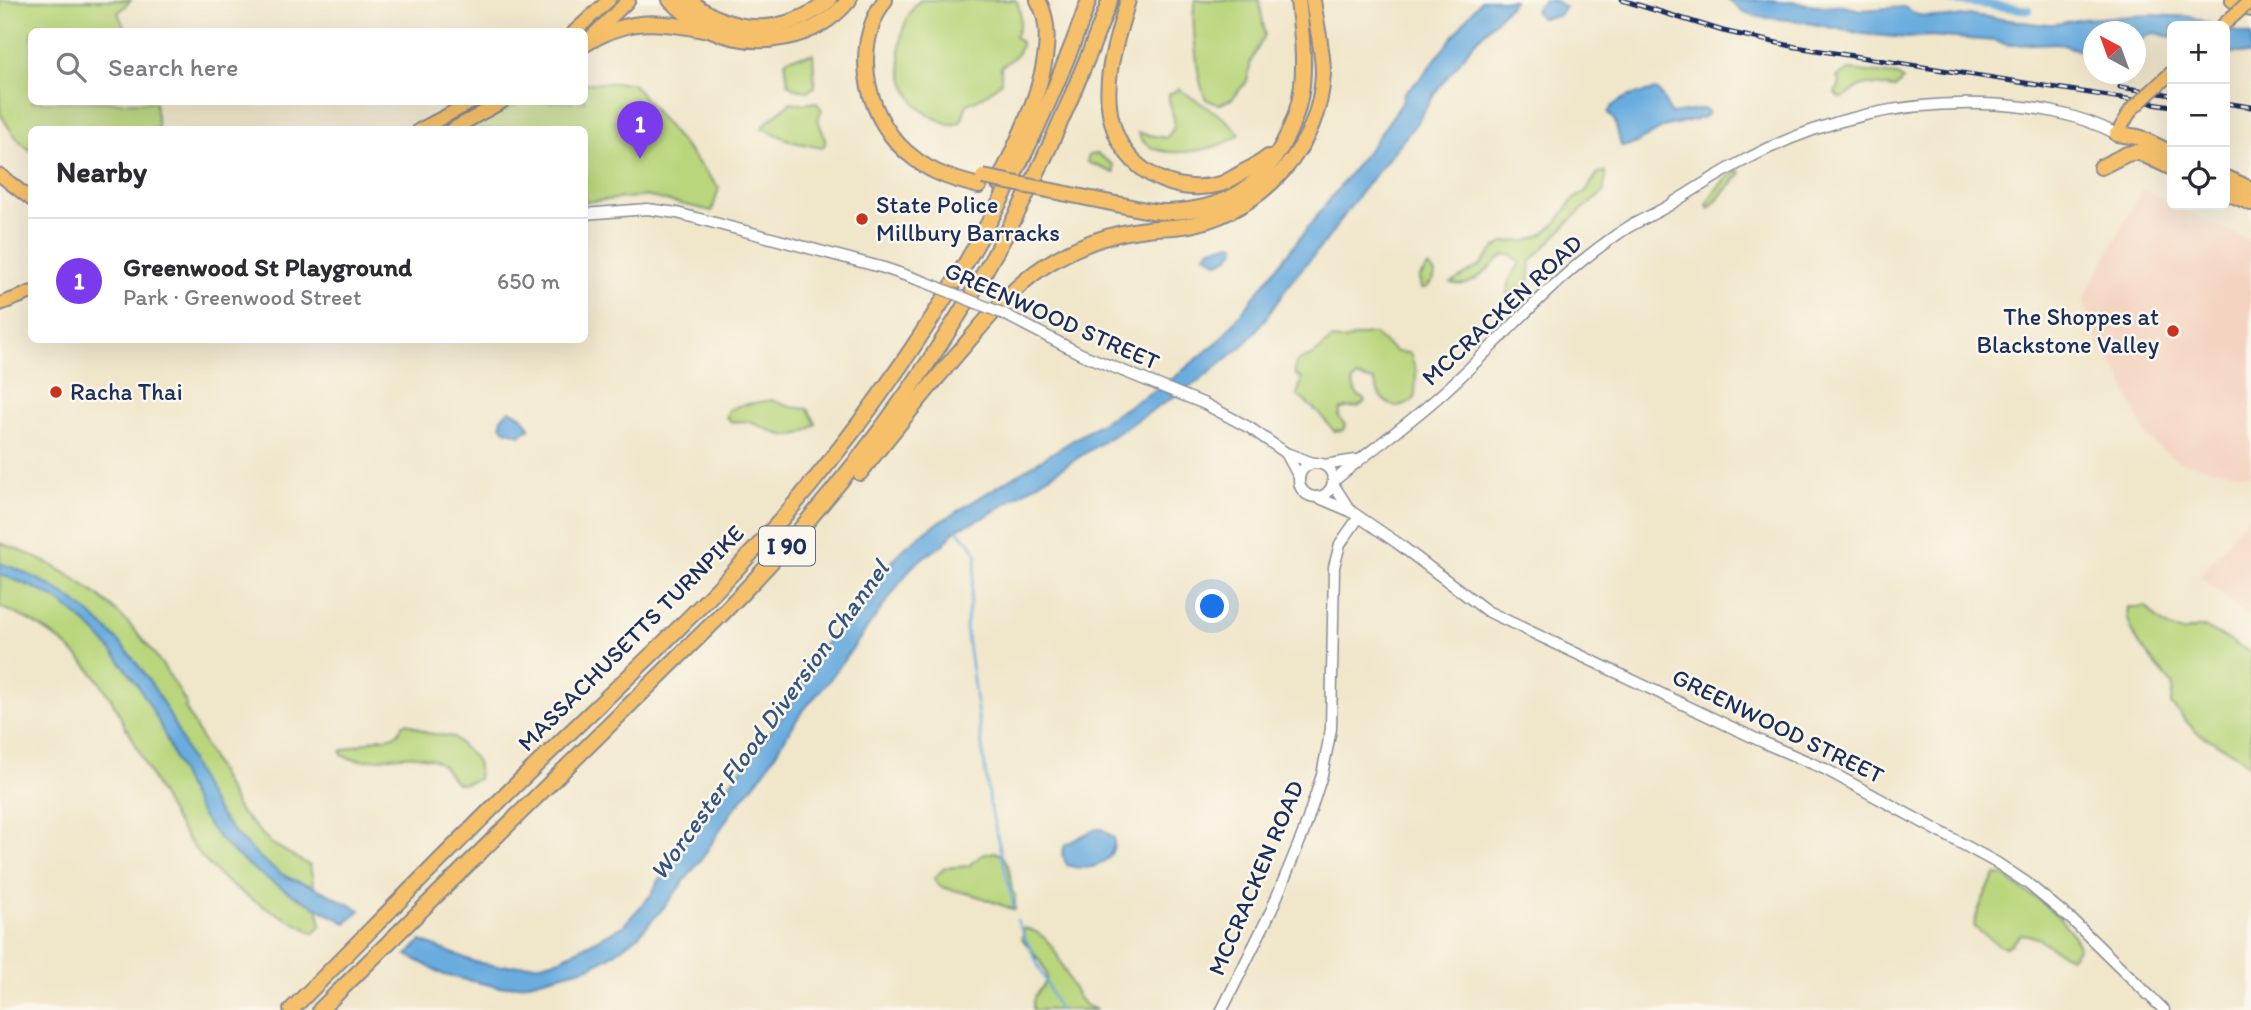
<!DOCTYPE html>
<html lang="en">
<head>
<meta charset="utf-8">
<style>
	body { margin:0; font-family:Itim,sans-serif; background:#f2f2f3; color:#2b2b33 }
	.controls { position:absolute; right:21px; top:21px; display:grid; overflow:hidden; border-radius:10px; box-shadow:0 7px 28px #0002 }
	.controls button { width:63px; height:63px; display:grid; place-items:center; padding:0; border:0; border-bottom:2px solid #e1e1e2; background:#fff; color:#2b2b33; font:35px sans-serif }
	.compass { position:absolute; left:2083px; top:21px; width:63px; height:63px; border-radius:50%; background:#fff; box-shadow:0 7px 28px #0002; rotate:319deg }
	.you { position:absolute; left:1213px; top:607px; width:24px; height:24px; margin:-18px; border:5px solid #fff; border-radius:50%; background:#1a73e8; box-shadow:0 0 0 10px #1a73e833 }
	.badge { display:grid; place-items:center; width:46px; height:46px; border-radius:50%; background:#7c3aed; color:#fff; font-size:23px; font-weight:700 }
	.pin { position:absolute; translate:-50% -58px; filter:drop-shadow(0 2px 4px #0008) }
	.pin::after { content:''; position:absolute; top:37px; width:24px; height:21px; background:inherit; clip-path:polygon(0 0,100% 0,50% 100%) }
	.list { margin:0; padding:0; list-style:none }
	h2 { display:flex; justify-content:space-between; align-items:center; height:91px; margin:0; padding:0 28px; font-size:30px }
	h2 small { font-size:23px; font-weight:400; color:#7c7c81 }
	.list li { display:grid; grid-template-columns:46px 1fr auto; gap:21px; align-items:center; box-sizing:border-box; height:126px; padding:0 28px; border-top:2px solid #e1e1e2 }
	.list b { display:block; font-size:26px; white-space:nowrap }
	.list p { margin:0; font-size:23px; white-space:nowrap; color:#7c7c81 }
	.list em { font-size:23px; font-style:normal; color:#7c7c81 }
	.icon { flex:none; width:38px; height:38px; fill:none; stroke:currentColor; stroke-width:2; stroke-linecap:round; stroke-linejoin:round }
	.map { position:relative; flex:none; width:2251px; height:1010px; overflow:hidden }
	.search { position:absolute; background:#fff; box-shadow:0 7px 28px #0002; left:28px; top:28px; width:560px; height:77px; display:flex; align-items:center; gap:18px; box-sizing:border-box; padding:0 24px; border-radius:10px; color:#7c7c81; font-size:26px }
	.panel { position:absolute; background:#fff; box-shadow:0 7px 28px #0002; left:28px; top:126px; width:560px; height:217px; border-radius:10px }
	.map>svg:first-child { display:block }
	.built { fill:#f4d3c0 }
	.green { fill:#b9d67c; stroke:#6a826d; stroke-width:2 }
	.water { fill:#69acde; stroke:#426e9e; stroke-width:2 }
	.lines { fill:none; stroke-linecap:round; stroke-linejoin:round }
	.stream { stroke:#69acde; stroke-width:2.5 }
	.canal { stroke:#69acde; stroke-width:8 }
	.minor-casing { stroke:#868a94; stroke-width:13 }
	.major-casing { stroke:#868a94; stroke-width:16 }
	.highway-casing { stroke:#868a94; stroke-width:18 }
	.minor { stroke:#fff; stroke-width:10 }
	.major { stroke:#f6c06b; stroke-width:12 }
	.highway { stroke:#f6c06b; stroke-width:14 }
	.rail-casing { stroke:#1b2f5e; stroke-width:5 }
	.rail { stroke:#fbf7ec; stroke-width:2.5; stroke-dasharray:8; stroke-linecap:butt }
	.minor-bridge-casing { stroke:#868a94; stroke-width:13; stroke-linecap:butt }
	.major-bridge-casing { stroke:#868a94; stroke-width:16; stroke-linecap:butt }
	.highway-bridge-casing { stroke:#868a94; stroke-width:18; stroke-linecap:butt }
	.minor-bridge { stroke:#fff; stroke-width:10 }
	.major-bridge { stroke:#f6c06b; stroke-width:12 }
	.highway-bridge { stroke:#f6c06b; stroke-width:14 }
	.poi-dot { fill:#c8321e; stroke:#fbf7ec; stroke-width:2.5 }
	.labels { text-anchor:middle; stroke-width:5; stroke-linejoin:round; paint-order:stroke }
	.shield { fill:#fbf7ec; stroke:#5e6b89; stroke-width:2 }
	.shield-label { font-size:23px; font-weight:bold; fill:#1b2f5e }
	.poi-label { font-size:24px; fill:#1b2f5e; stroke:#fbf7ec; text-anchor:start }
	.street-label { font-size:24px; fill:#1b2f5e; stroke:#fbf7ec }
	.water-label { font-size:26px; font-style:italic; fill:#325484; stroke:#fbf7ec }
</style>
</head>
<body>
<div class="map">
<svg width="2251" height="1010" viewBox="0 0 2251 1010">
	<rect width="100%" height="100%" fill="#fbf7ec"/>
	<filter id="ink" filterUnits="userSpaceOnUse"><feTurbulence type="fractalNoise" baseFrequency=".0143" numOctaves="2"/><feDisplacementMap in="SourceGraphic" scale="14" xChannelSelector="R" yChannelSelector="G"/><feConvolveMatrix kernelMatrix="1 2 1 2 8 2 1 2 1" color-interpolation-filters="sRGB"/></filter>
	<filter id="wash" filterUnits="userSpaceOnUse"><feTurbulence type="fractalNoise" baseFrequency=".00686" numOctaves="4" result="noise"/><feDisplacementMap in="SourceGraphic" scale="28" xChannelSelector="R" yChannelSelector="G"/><feGaussianBlur stdDeviation="1.57" result="paint"/><feColorMatrix in="noise" values="0 0 0 0 0 0 0 0 0 0 0 0 0 0 0 0 0 1.4 0 .05"/><feComposite in="paint" operator="in"/></filter>
	<g filter="url(#wash)">
		<rect width="100%" height="100%" fill="#f0e6ca"/>
		<g class="built">
			<path d="M2142 189 2251 242V475L2179 462 2154 444 2144 431 2119 374 2100 346 2088 317 2083 301Z"/>
			<path d="M2251 512V619L2200 576Z"/>
		</g>
		<g class="green">
			<path d="M0 0H131L118 13 126 31 32 32V102H155L158 129 32 130 31 151C17 141 8 128 0 113Z"/>
			<path d="M920 0H1016C1022 12 1021 25 1015 37L1021 42C1021 55 1010 60 1001 67V82C993 89 984 97 974 101 970 103 968 102 966 107 962 114 965 122 955 124 948 126 941 121 935 118 894 101 889 29 920 0Z"/>
			<path d="M1195 0H1259L1265 34 1251 61 1247 81 1232 99 1219 105 1207 100C1197 87 1191 18 1195 0Z"/>
			<path d="M813 54 815 87 808 91 795 89 788 83 785 61 790 58Z"/>
			<path d="M1849 70 1898 75 1903 80 1895 88C1885 87 1870 83 1860 86 1852 90 1850 97 1840 98L1835 93 1840 84 1837 77Z"/>
			<path d="M585 83H632L719 188 712 211 646 196 585 202 584 130 465 129 522 102H584Z"/>
			<path d="M1179 89 1225 119 1240 134C1221 151 1148 165 1138 133L1166 138C1184 120 1167 113 1169 94Z"/>
			<path d="M791 102 802 104 816 102 822 110C812 123 827 131 825 144L822 148 793 142 762 128C769 118 782 111 791 102Z"/>
			<path d="M1098 154 1113 165 1114 173 1087 162 1089 155Z"/>
			<path d="M1738 170 1741 173 1709 208 1707 206C1708 196 1728 175 1738 170Z"/>
			<path d="M1605 171 1606 177 1603 193 1578 213 1531 261 1528 293 1523 301 1518 302 1507 293 1511 277 1520 263 1511 255H1504C1487 267 1473 291 1451 283L1481 265 1495 248 1505 242 1528 241 1543 234 1558 221 1571 202 1586 191 1597 174Z"/>
			<path d="M1428 267 1435 273 1434 279 1426 288H1421L1419 278Z"/>
			<path d="M1374 334 1396 352 1410 353 1416 371 1415 398C1405 409 1391 409 1381 397 1377 392 1377 386 1374 381L1357 377 1352 382 1356 393 1365 401C1359 411 1349 405 1340 410L1339 417 1345 425 1343 430 1334 431 1319 413 1297 395 1302 379 1295 374C1293 358 1302 361 1313 355 1320 351 1325 344 1332 339 1349 343 1358 333 1374 334Z"/>
			<path d="M771 400 791 407 808 409 816 424C780 455 767 415 731 422L726 417 729 410C743 402 755 404 771 400Z"/>
			<path d="M0 543C86 572 144 626 187 705L185 707 239 811 271 843 310 866 321 926 314 933C288 919 262 907 239 891 183 853 157 787 128 729H126C102 671 59 630 0 607Z"/>
			<path d="M2128 607H2146C2158 619 2168 633 2186 631 2193 630 2197 627 2204 627L2251 652V766L2239 756 2196 732 2171 704 2173 686C2158 666 2123 633 2128 607Z"/>
			<path d="M407 723 427 733 454 737C467 755 481 753 478 779 448 792 455 774 439 763 435 759 423 757 418 756 393 752 366 768 342 755L341 751 380 738 392 737 399 732 403 724Z"/>
			<path d="M994 852C1011 856 1010 877 1012 891L1015 895V910L974 895 941 887 934 880 940 872 945 868 968 866 982 855Z"/>
			<path d="M1996 875 2005 876C2014 887 2025 890 2036 898 2052 910 2072 928 2079 947L2071 957C2053 952 2042 935 2021 934 2006 952 2004 950 1988 937 1982 932 1978 932 1974 926 1975 916 1990 881 1996 875Z"/>
			<path d="M1024 928C1060 934 1062 979 1083 1003 1087 1007 1093 1008 1097 1010H1033C1032 990 1041 994 1046 981 1051 970 1029 947 1022 939Z"/>
		</g>
		<g class="water">
			<path d="M1481 0H1515L1474 43 1435 93 1416 124 1358 196 1326 241 1293 279 1264 321 1245 344 1199 381 983 518 956 529 942 546 925 556 911 568 828 682 801 713 764 772 730 814 703 857 664 907 638 936 609 957 590 967 521 985 499 987 444 975 407 955 421 941 475 962 497 966 541 964 560 959 623 926 652 894 657 883 671 866 689 836 784 714 823 646 902 550 930 528 1171 380 1221 339 1372 145 1402 103 1404 93 1420 79Z"/>
			<path d="M1544 0 1554 1 1565 7 1558 16 1540 18 1535 10Z"/>
			<path d="M1728 0H1771L1825 6 1839 5 1861 10 1904 7 1918 15 1946 18 1972 15 2038 24H2055L2082 19 2151 15 2192 17 2215 26H2172V37C2166 37 2162 34 2156 33 2148 33 2142 40 2136 43V32H2094L2093 55 2057 43 2009 45 1995 41 1930 36 1907 38 1863 34 1798 21 1759 17 1742 11Z"/>
			<path d="M2225 29 2251 35V55L2238 53H2225Z"/>
			<path d="M1656 90 1660 93 1671 114 1703 109 1708 111V114L1703 118 1666 126 1632 145 1621 146 1615 121 1608 113C1616 96 1640 93 1656 90Z"/>
			<path d="M1233 243 1236 246C1235 253 1224 262 1217 262L1205 254 1211 248Z"/>
			<path d="M510 410C518 415 528 418 529 429L520 435 505 430 501 425 502 417Z"/>
			<path d="M0 563C81 590 141 653 177 730 192 762 204 796 227 824 241 841 267 866 287 877 293 880 300 882 307 884 325 892 342 901 360 910L346 923C295 897 234 866 202 816 183 786 173 750 157 719 136 677 98 628 58 601 42 590 19 581 0 575Z"/>
			<path d="M1095 829H1102L1114 838C1116 864 1088 873 1067 865L1062 854 1065 845Z"/>
		</g>
		<g class="lines">
			<g class="stream">
				<path d="M956 529 970 543 977 555 966 628 990 805 1014 908"/>
				<path d="M1017 920 1059 1010"/>
			</g>
			<path class="canal" d="M1947 0 2029 10"/>
		</g>
	</g>
	<g filter="url(#ink)">
		<g class="lines">
			<defs>
				<g id="minor">
					<path d="M584 214 647 209 677 213 884 268 925 282"/>
					<path d="M1004 314 1081 354 1205 404 1250 428 1286 453 1313 463"/>
					<path d="M1286 453 1299 477"/>
					<circle cx="1316" cy="480" r="17"/>
					<path d="M1324 465 1356 460"/>
					<path d="M1334 481C1370 450 1409 424 1445 391 1492 349 1534 300 1583 260 1598 248 1614 236 1630 226 1643 219 1656 213 1668 206 1693 190 1718 174 1745 160 1820 120 1900 101 1984 104 2032 106 2074 112 2117 134"/>
					<path d="M1333 484 1351 512"/>
					<path d="M1317 497 1352 512 1396 542 1487 611 1769 745 1825 769 1997 863 2027 883 2072 920 2164 1010"/>
					<path d="M1222 1010 1271 911 1304 831 1322 775 1331 729 1334 567 1340 544 1359 517"/>
				</g>
				<g id="major">
					<path d="M574 32 609 0"/>
					<path d="M590 38 629 0"/>
					<path d="M419 130 472 102"/>
					<path d="M451 130 502 102"/>
					<path d="M2117 134 2131 110"/>
					<path d="M0 175 32 200"/>
					<path d="M0 304 32 292"/>
				</g>
				<g id="highway">
					<path d="M670 0C682 10 695 23 709 29 756 51 816 40 849 0"/>
					<path d="M688 0C721 26 756 35 796 20 808 15 820 9 829 0"/>
					<path d="M885 0C849 50 867 124 915 159 934 174 956 180 979 186"/>
					<path d="M1128 0C1117 39 1101 81 1112 122 1124 170 1174 197 1221 184 1229 181 1238 175 1245 171 1253 167 1261 163 1268 157"/>
					<path d="M2233 0 2251 9"/>
					<path d="M584 45C626 18 657 20 703 30"/>
					<path d="M2117 134 2138 137 2172 153"/>
					<path d="M2101 167 2127 154 2138 152 2172 168"/>
					<path d="M2225 177 2251 189"/>
					<path d="M998 183C1020 136 1066 49 1038 0"/>
					<path d="M1043 189C1068 194 1092 199 1116 204 1134 207 1151 213 1169 212 1191 211 1216 206 1236 195 1272 175 1298 125 1302 85 1305 57 1301 28 1298 0"/>
					<path d="M2225 192 2251 203"/>
					<path d="M860 473C894 430 929 387 964 346 988 318 1013 287 1043 267 1075 246 1109 233 1147 229 1162 227 1179 228 1194 224 1264 208 1320 146 1323 74 1323 49 1316 24 1313 0"/>
					<path d="M291 1010C371 930 450 849 531 770 606 697 684 627 755 549 898 392 1018 201 1089 0"/>
					<path d="M320 1010 722 614C842 492 946 352 1024 200 1056 135 1085 67 1110 0"/>
				</g>
			</defs>
			<use href="#minor" class="minor-casing"/>
			<use href="#major" class="major-casing"/>
			<use href="#highway" class="highway-casing"/>
			<use href="#minor" class="minor"/>
			<use href="#major" class="major"/>
			<use href="#highway" class="highway"/>
			<defs>
				<g id="rail">
					<path d="M1622 0 1723 31 1796 47 2172 106"/>
					<path d="M2120 87 2172 95"/>
					<path d="M2225 103 2251 107"/>
				</g>
			</defs>
			<use href="#rail" class="rail-casing"/>
			<use href="#rail" class="rail"/>
			<defs>
				<path id="minor-bridge" d="M925 282 1004 314"/>
				<g id="major-bridge">
					<path d="M2222 26 2251 0"/>
					<path d="M2131 110 2172 72"/>
				</g>
				<path id="highway-bridge" d="M983 177 1043 189"/>
			</defs>
			<use href="#minor-bridge" class="minor-bridge-casing"/>
			<use href="#major-bridge" class="major-bridge-casing"/>
			<use href="#highway-bridge" class="highway-bridge-casing"/>
			<use href="#minor-bridge" class="minor-bridge"/>
			<use href="#major-bridge" class="major-bridge"/>
			<use href="#highway-bridge" class="highway-bridge"/>
		</g>
	</g>
	<g class="poi-dot">
		<circle cx="862" cy="219" r="7"/>
		<circle cx="2173" cy="331" r="7"/>
		<circle cx="56" cy="392" r="7"/>
	</g>
	<g class="labels">
		<rect class="shield" x="759" y="526.5" width="56" height="39" rx="5"/>
		<g class="shield-label">
			<text x="787" y="554">I 90</text>
		</g>
		<g class="poi-label">
			<text x="876" y="213">State Police<tspan x="876" dy="28">Millbury Barracks</tspan></text>
			<text x="2159" y="325" text-anchor="end">The Shoppes at<tspan x="2159" dy="28">Blackstone Valley</tspan></text>
			<text x="70" y="400">Racha Thai</text>
		</g>
		<g class="street-label">
			<text transform="translate(1502 310) rotate(-43)" y="8">MCCRACKEN ROAD</text>
			<text transform="translate(1052 316) rotate(24)" y="8">GREENWOOD STREET</text>
			<text transform="translate(631 638) rotate(-45)" y="8">MASSACHUSETTS TURNPIKE</text>
			<text transform="translate(1778 726) rotate(26)" y="8">GREENWOOD STREET</text>
			<text transform="translate(1256 878) rotate(-67)" y="8">MCCRACKEN ROAD</text>
		</g>
		<g class="water-label">
			<text transform="translate(769 720) rotate(-54)" y="9">Worcester Flood Diversion Channel</text>
		</g>
	</g>
</svg>
<div class="controls">
<button>+</button>
<button>−</button>
<button><svg class="icon" aria-label="locate" viewBox="0 0 24 24"><circle cx="12" cy="12" r="6"/><path d="M12 2v4M12 18v4M2 12h4M18 12h4"/></svg></button>
</div>
<svg class="compass" viewBox="-18 -18 36 36"><path d="M0-13l5 13h-10z" fill="#e53935"/><path d="M0 13l5-13h-10z" fill="#7c7c81"/></svg>
<div class="you"></div>
<div class="pin badge" style="left:640px;top:159px">1</div>
<div class="search"><svg class="icon" aria-label="search" viewBox="0 0 24 24"><circle cx="10" cy="10" r="6"/><path d="M15 15l6 6"/></svg>Search here</div>
<section class="panel">
<h2>Nearby<small></small></h2>
<ul class="list">
<li><span class="badge">1</span><div><b>Greenwood St Playground</b><p>Park · Greenwood Street</p></div><em>650 m</em></li>
</ul>
</section>
</div>
</body>
</html>
